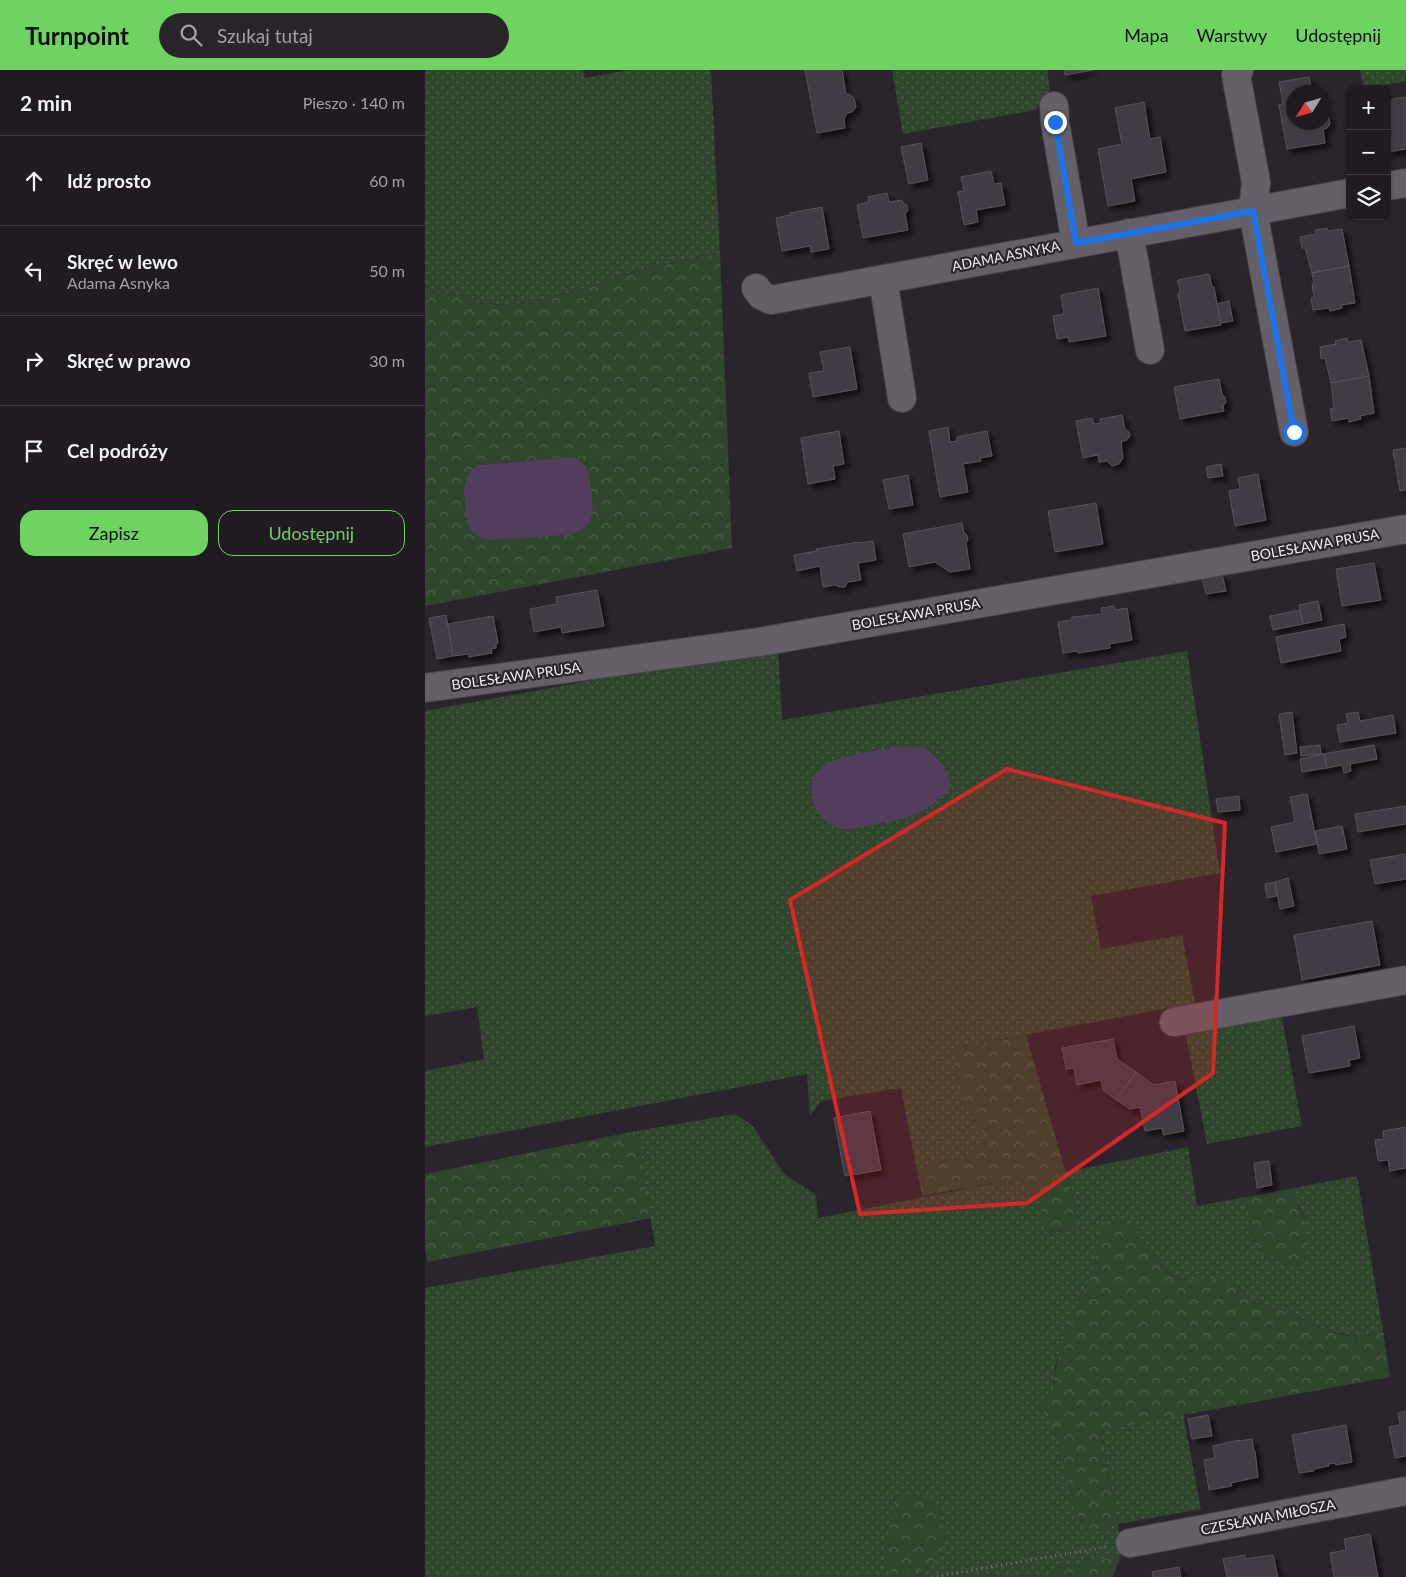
<!DOCTYPE html>
<html lang="pl">
<head>
<meta charset="utf-8">
<style>
	body { margin:0; font-family:Lato,sans-serif; background:#28242a; color:#f1f3f6 }
	.controls { position:absolute; right:15px; top:15px; display:grid; overflow:hidden; border-radius:10px; box-shadow:0 1px 4px #0004 }
	.controls button { width:45px; height:45px; display:grid; place-items:center; padding:0; border:0; border-bottom:1px solid #3d393f; background:#201b21; color:#f1f3f6; font:25px sans-serif }
	.compass { position:absolute; left:861px; top:15px; width:45px; height:45px; border-radius:50%; background:#201b21; box-shadow:0 1px 4px #0004; rotate:233deg }
	.stop { position:absolute; width:15px; height:15px; margin:-11px; border:4px solid #1a73e8; border-radius:50%; background:#fff }
	.stop.end { background:#1a73e8; border-color:#fff; box-shadow:0 1px 5px #0008 }
	.list { margin:0; padding:0; list-style:none }
	h2 { display:flex; justify-content:space-between; align-items:center; height:65px; margin:0; padding:0 20px; font-size:21px }
	h2 small { font-size:16px; font-weight:400; color:#a2a1a5 }
	.list li { display:grid; grid-template-columns:32px 1fr auto; gap:15px; align-items:center; box-sizing:border-box; height:90px; padding:0 20px; border-top:1px solid #3d393f }
	.list b { display:block; font-size:19px; white-space:nowrap }
	.list p { margin:0; font-size:16px; white-space:nowrap; color:#a2a1a5 }
	.list em { font-size:16px; font-style:normal; color:#a2a1a5 }
	.actions { display:flex; gap:10px; padding:15px 20px }
	.actions a { flex:1; padding:11px 0; border:1px solid #6ed361; border-radius:15px; text-align:center; font-size:18px; color:#6ed361 }
	.actions .main { background:#6ed361; color:#111 }
	.icon { flex:none; width:28px; height:28px; fill:none; stroke:currentColor; stroke-width:2; stroke-linecap:round; stroke-linejoin:round }
	.map { position:relative; flex:none; width:981px; height:1507px; overflow:hidden }
	header { display:flex; align-items:center; gap:30px; box-sizing:border-box; height:70px; padding:0 25px; background:#6ed361; color:#111 }
	header strong { font-size:24px }
	nav { display:flex; gap:28px; margin-inline-start:auto; font-size:18px }
	.search { width:350px; height:45px; background:#28242a; display:flex; align-items:center; gap:12px; box-sizing:border-box; padding:0 18px; border-radius:28px; color:#a2a1a5; font-size:19px }
	main { display:flex }
	aside { flex:1; background:#201b21 }
	.map>svg:first-child { display:block }
	.grass { fill:url(#grass-dots); fill-rule:evenodd }
	.forest { fill:url(#forest-crowns); fill-rule:evenodd }
	.water { fill:#533d5d }
	.building { fill:#413b44; stroke:#58515a; filter:url(#shadow) }
	.lines { fill:none; stroke-linecap:round; stroke-linejoin:round }
	.minor-casing { stroke:#474249; stroke-width:30 }
	.path { stroke:#78727a; stroke-width:3; stroke-dasharray:1 4; stroke-linecap:butt }
	.minor { stroke:#655f68; stroke-width:28 }
	.route { stroke:#1a73e8; stroke-width:6 }
	.marked { fill:#d62828; fill-opacity:0.2; stroke:#d62828; stroke-width:4; stroke-linejoin:round }
	.labels { text-anchor:middle; stroke-width:4.5; stroke-linejoin:round; paint-order:stroke }
	.street-label { font-size:14px; fill:#efebf1; stroke:#2a242c }
</style>
</head>
<body>
<header>
<strong>Turnpoint</strong>
<div class="search"><svg class="icon" aria-label="search" viewBox="0 0 24 24"><circle cx="10" cy="10" r="6"/><path d="M15 15l6 6"/></svg>Szukaj tutaj</div>
<nav><a>Mapa</a><a>Warstwy</a><a>Udostępnij</a></nav>
</header>
<main>
<aside>
<h2>2 min<small>Pieszo · 140 m</small></h2>
<ul class="list">
<li><svg class="icon" aria-label="ahead" viewBox="0 0 24 24"><path d="M12 20V5M6 11l6-6 6 6"/></svg><div><b>Idź prosto</b></div><em>60 m</em></li>
<li><svg class="icon" aria-label="left" viewBox="0 0 24 24"><path d="M17 20v-9H6M10 6l-5 5 5 5"/></svg><div><b>Skręć w lewo</b><p>Adama Asnyka</p></div><em>50 m</em></li>
<li><svg class="icon" aria-label="right" viewBox="0 0 24 24"><path d="M7 20v-9h11M14 6l5 5-5 5"/></svg><div><b>Skręć w prawo</b></div><em>30 m</em></li>
<li><svg class="icon" aria-label="arrive" viewBox="0 0 24 24"><path d="M6 21V4h12l-3 4 3 4H6"/></svg><div><b>Cel podróży</b></div></li>
</ul>
<div class="actions"><a class="main">Zapisz</a><a>Udostępnij</a></div>
</aside>
<div class="map">
<svg width="981" height="1507" viewBox="0 0 981 1507">
	<defs>
		<pattern id="grass-dots" width="8" height="8" patternUnits="userSpaceOnUse" patternTransform="scale(1.25)"><rect width="8" height="8" fill="#2f452c"/><path d="M2 2h.1M6 6h.1" fill="none" stroke="#4d604b" stroke-width="1.8" stroke-linecap="round"/></pattern>
		<pattern id="forest-crowns" width="20" height="18" patternUnits="userSpaceOnUse" patternTransform="scale(1.25)"><rect width="20" height="18" fill="#2f452c"/><path d="M2 6a3 3 0 1 1 6 0M12 15a3 3 0 1 1 6 0" fill="none" stroke="#4d604b"/></pattern>
		<filter id="shadow"><feDropShadow dx="4.5" dy="4.5" stdDeviation="2.5" flood-color="#0009"/></filter>
	</defs>
	<rect width="100%" height="100%" fill="#2a242c"/>
	<g class="grass">
		<path d="M0 0H158L160 8 204 0H286L295 183 236 195 199 204 168 217 108 232 72 235 34 225 6 221 0 216Z"/>
		<path d="M467 0H622L625 20 611 40 478 64Z"/>
		<path d="M935 0H981V11L939 19Z"/>
		<path d="M353 576 357 650 762 581 795 803 666 826 676 879 757 865 770 933 529 978 544 1041 555 1057 559 1072 548 1086 491 1096 476 1018 396 1031 385 1046 382 1004 0 1077V1001L59 989 52 937 0 946V641Z"/>
		<path d="M856 943 877 1056 782 1074 760 961Z"/>
		<path d="M310 1044 327 1055 359 1104 391 1125 393 1148 597 1108 610 1122 616 1138 621 1163 656 1156 641 1102 763 1077 772 1136 821 1127 827 1168 831 1176 862 1195 881 1158 876 1139 864 1119 932 1106 958 1261 933 1268 894 1258 870 1245 826 1231 810 1215 762 1210 747 1205 726 1186 720 1177 672 1183 668 1202 656 1226 630 1296 628 1321V1357L633 1368 652 1446 693 1454 676 1360 758 1344 776 1439 693 1454 696 1486 633 1498 624 1507H0V1218L230 1176 211 1061ZM468 1426 504 1499 461 1475C466 1459 471 1442 468 1426Z"/>
	</g>
	<g class="forest">
		<path d="M295 183 307 478 0 536V216L6 221 34 225 72 235 108 232 168 217 199 204 236 195ZM148 387 39 420 53 395Z"/>
		<path d="M601 965 656 1156 620 1163C615 1137 616 1127 597 1108L497 1126 491 1096 547 1086 559 1072 555 1057 544 1041 531 1016 529 978Z"/>
		<path d="M211 1061 226 1148 3 1192 0 1181V1104Z"/>
		<path d="M864 1119C877 1141 891 1168 876 1193L862 1195 831 1176 827 1168 821 1127Z"/>
		<path d="M704 1148 726 1186 747 1205 762 1210 792 1209 810 1215 826 1231 870 1245 894 1258 914 1264 933 1268 958 1261 965 1307 676 1360 693 1454 661 1463 652 1446 633 1368 614 1333 628 1321C630 1294 637 1270 647 1246 653 1231 661 1218 667 1203 673 1188 673 1169 674 1153Z"/>
		<path d="M486 1423 508 1431 518 1452 520 1478 519 1485 504 1499 469 1505C467 1501 462 1496 461 1492 456 1477 472 1447 468 1426Z"/>
		<path d="M696 1486 688 1507H624L633 1498Z"/>
	</g>
	<g class="water">
		<path d="M148 387C154 390 159 393 162 399 165 405 169 440 167 446 163 458 151 464 140 465L60 470 49 464 42 454 39 420 43 404 53 395Z"/>
		<path d="M477 676 501 678 520 697 526 717C502 745 481 749 446 755 438 756 427 760 419 759 390 755 374 714 399 696 415 684 457 680 477 676Z"/>
	</g>
	<g class="building">
		<path d="M380 0H417L421 24H424L429 28 431 37 427 42 422 43 419 49 420 58 392 63Z"/>
		<path d="M639 0H668L640 5Z"/>
		<path d="M884 7 887 22H868V52H898L899 41 903 44 905 54 902 58 898 59 900 73 862 79 854 35 858 34 854 12Z"/>
		<path d="M981 27V79L963 82 962 30Z"/>
		<path d="M719 32 725 69 735 67 741 102 706 109 710 131 683 136 673 79 697 74 690 38Z"/>
		<path d="M496 73 503 110 484 114 476 77Z"/>
		<path d="M566 101 569 114 576 113 580 135 551 140 553 152 539 155 533 122 539 121 536 107Z"/>
		<path d="M462 123 464 132 477 130 478 133 482 135 483 140 480 144 483 160 438 168 432 135 444 132 443 127Z"/>
		<path d="M397 137 404 179 386 182 385 176 357 181 351 148 365 145V143Z"/>
		<path d="M902 158 903 161 917 159 924 196 887 203 880 178H877L875 167 891 164 890 160Z"/>
		<path d="M924 196 930 233 916 235 917 238 905 241 904 238 888 240 886 228H889L887 214H889L887 203Z"/>
		<path d="M784 204 787 217H789L796 255 760 261 753 224 755 223 753 210Z"/>
		<path d="M673 218 681 266 644 272 643 267 632 269 628 246 639 244 636 225Z"/>
		<path d="M804 231 808 251 796 253 792 234Z"/>
		<path d="M922 268 923 272 936 270 944 306 906 313 900 288 896 289 895 277 911 274 910 271Z"/>
		<path d="M425 277 432 319 388 327 384 303 399 301 395 282Z"/>
		<path d="M944 306 949 343 935 346 936 349 924 352V348L907 351 905 339 909 338 906 313Z"/>
		<path d="M794 309 797 324 800 327 801 332 798 336 799 341 755 349 749 317Z"/>
		<path d="M697 345 700 359 704 362 705 366 702 370 696 372 698 388 694 394 687 396 682 391 674 392 673 385 658 388 651 351 667 348 669 354 676 353 675 349Z"/>
		<path d="M523 357 525 372 532 371V367L562 361 567 386 555 388 556 391 538 394 543 422 515 427 504 361Z"/>
		<path d="M414 361 419 394 408 396 410 409 383 414 376 368Z"/>
		<path d="M981 378V420L975 421 968 380Z"/>
		<path d="M796 394 798 406 783 408 781 397Z"/>
		<path d="M833 404 841 450 810 456 804 421 815 419 813 408Z"/>
		<path d="M483 405 488 435 464 439 458 410Z"/>
		<path d="M671 433 678 474 630 482 623 441Z"/>
		<path d="M537 453 539 463 542 465 543 470 541 473 545 499 525 502 510 492 484 497 478 464Z"/>
		<path d="M448 471 451 490 433 493 436 510 423 512 420 517H415L410 515 398 517 395 496 372 501 369 485 392 481 391 479 434 472V473Z"/>
		<path d="M949 493 956 530 917 536 911 499Z"/>
		<path d="M797 504 801 521 781 524 777 508Z"/>
		<path d="M172 520 179 556 137 563 136 557 109 562 105 539 132 534 131 527Z"/>
		<path d="M893 531 897 550 878 554 874 535Z"/>
		<path d="M689 536 690 540 702 538 707 570 684 574 685 578 653 583 652 581 638 583 633 552 647 550V547L677 544 676 538Z"/>
		<path d="M875 540 878 554 848 560 845 546Z"/>
		<path d="M21 545 28 586 12 589 4 548Z"/>
		<path d="M68 546 73 573H71V578L66 579 67 583 44 587 43 584 28 586 23 554Z"/>
		<path d="M919 554 921 567 914 569 916 581 856 593 851 567Z"/>
		<path d="M867 642 872 683 860 685 854 644Z"/>
		<path d="M933 642 935 651 968 645 971 663 915 672 912 655 923 653 921 644Z"/>
		<path d="M895 675 896 684 876 686 875 677Z"/>
		<path d="M949 675 952 689 925 694 926 701 919 703 917 695 902 698 899 684Z"/>
		<path d="M899 684 902 698 877 702 875 689Z"/>
		<path d="M882 724 892 774 851 782 846 757 870 752 865 727Z"/>
		<path d="M814 726 815 740 793 742 791 729Z"/>
		<path d="M981 736V754L933 762 930 744Z"/>
		<path d="M917 756 922 779 894 784 890 761Z"/>
		<path d="M981 784V809L950 814 945 790Z"/>
		<path d="M863 808 869 836 855 839 850 812Z"/>
		<path d="M850 812 852 826 842 828 840 814Z"/>
		<path d="M947 851 955 895 877 910 869 865Z"/>
		<path d="M929 956 935 988 924 990 925 996 884 1003 877 966Z"/>
		<path d="M688 969 692 989 711 1002 691 1030 678 1020 676 1010 652 1015 649 998 641 999 637 978Z"/>
		<path d="M711 1002 729 1015 750 1011 759 1061 738 1065 737 1058 720 1061 715 1037 705 1039 691 1030Z"/>
		<path d="M445 1041 456 1100 420 1106 409 1048Z"/>
		<path d="M981 1057V1098L965 1101 963 1090 953 1091 950 1070 959 1069 958 1061Z"/>
		<path d="M844 1091 847 1115 832 1118 829 1093Z"/>
		<path d="M981 1341V1386L970 1388 964 1357 975 1355 973 1343Z"/>
		<path d="M783 1345 787 1366 767 1369 763 1349Z"/>
		<path d="M921 1355 927 1392 911 1395 910 1393 903 1394 904 1396 889 1399V1401L874 1403 867 1365Z"/>
		<path d="M827 1369 829 1382 830 1381 833 1407 806 1413 807 1416 784 1420 779 1390 790 1388 788 1376 814 1370V1371Z"/>
		<path d="M945 1464 953 1507H909L905 1483 921 1480 919 1469Z"/>
		<path d="M820 1485V1489L848 1485 853 1507H802L798 1489Z"/>
		<path d="M754 1497 756 1507H728L727 1502Z"/>
	</g>
	<g class="lines">
		<defs>
			<g id="minor">
				<path d="M814 0 811 5 831 112 828 141 869 362"/>
				<path d="M629 36 630 52 651 173"/>
				<path d="M962 116 981 113"/>
				<path d="M704 163 725 280"/>
				<path d="M458 209 477 328"/>
				<path d="M331 218 336 225 346 230 925 123"/>
				<path d="M0 618 334 572 981 459"/>
				<path d="M749 952 981 910"/>
				<path d="M705 1473 981 1421"/>
			</g>
		</defs>
		<use href="#minor" class="minor-casing"/>
		<path class="path" d="M507 1507 681 1477"/>
		<use href="#minor" class="minor"/>
	</g>
	<g class="lines">
		<path class="route" d="M630 52 651 173 828 141 869 362"/>
	</g>
	<path class="marked" d="M582 699 800 753 788 1003 602 1133 435 1144 365 830Z"/>
	<g class="labels">
		<g class="street-label">
			<text transform="translate(581 186) rotate(-11)" y="5">ADAMA ASNYKA</text>
			<text transform="translate(890 475) rotate(-10)" y="5">BOLESŁAWA PRUSA</text>
			<text transform="translate(491 544) rotate(-10)" y="5">BOLESŁAWA PRUSA</text>
			<text transform="translate(91 606) rotate(-8)" y="5">BOLESŁAWA PRUSA</text>
			<text transform="translate(843 1447) rotate(-11)" y="5">CZESŁAWA MIŁOSZA</text>
		</g>
	</g>
</svg>
<div class="controls">
<button>+</button>
<button>−</button>
<button><svg class="icon" aria-label="layers" viewBox="0 0 24 24"><path d="M12 4l9 5-9 5-9-5zM3 14l9 5 9-5"/></svg></button>
</div>
<svg class="compass" viewBox="-18 -18 36 36"><path d="M0-13l5 13h-10z" fill="#e53935"/><path d="M0 13l5-13h-10z" fill="#a2a1a5"/></svg>
<div class="stop" style="left:869px;top:362px"></div>
<div class="stop end" style="left:630px;top:52px"></div>
</div>
</main>
</body>
</html>
